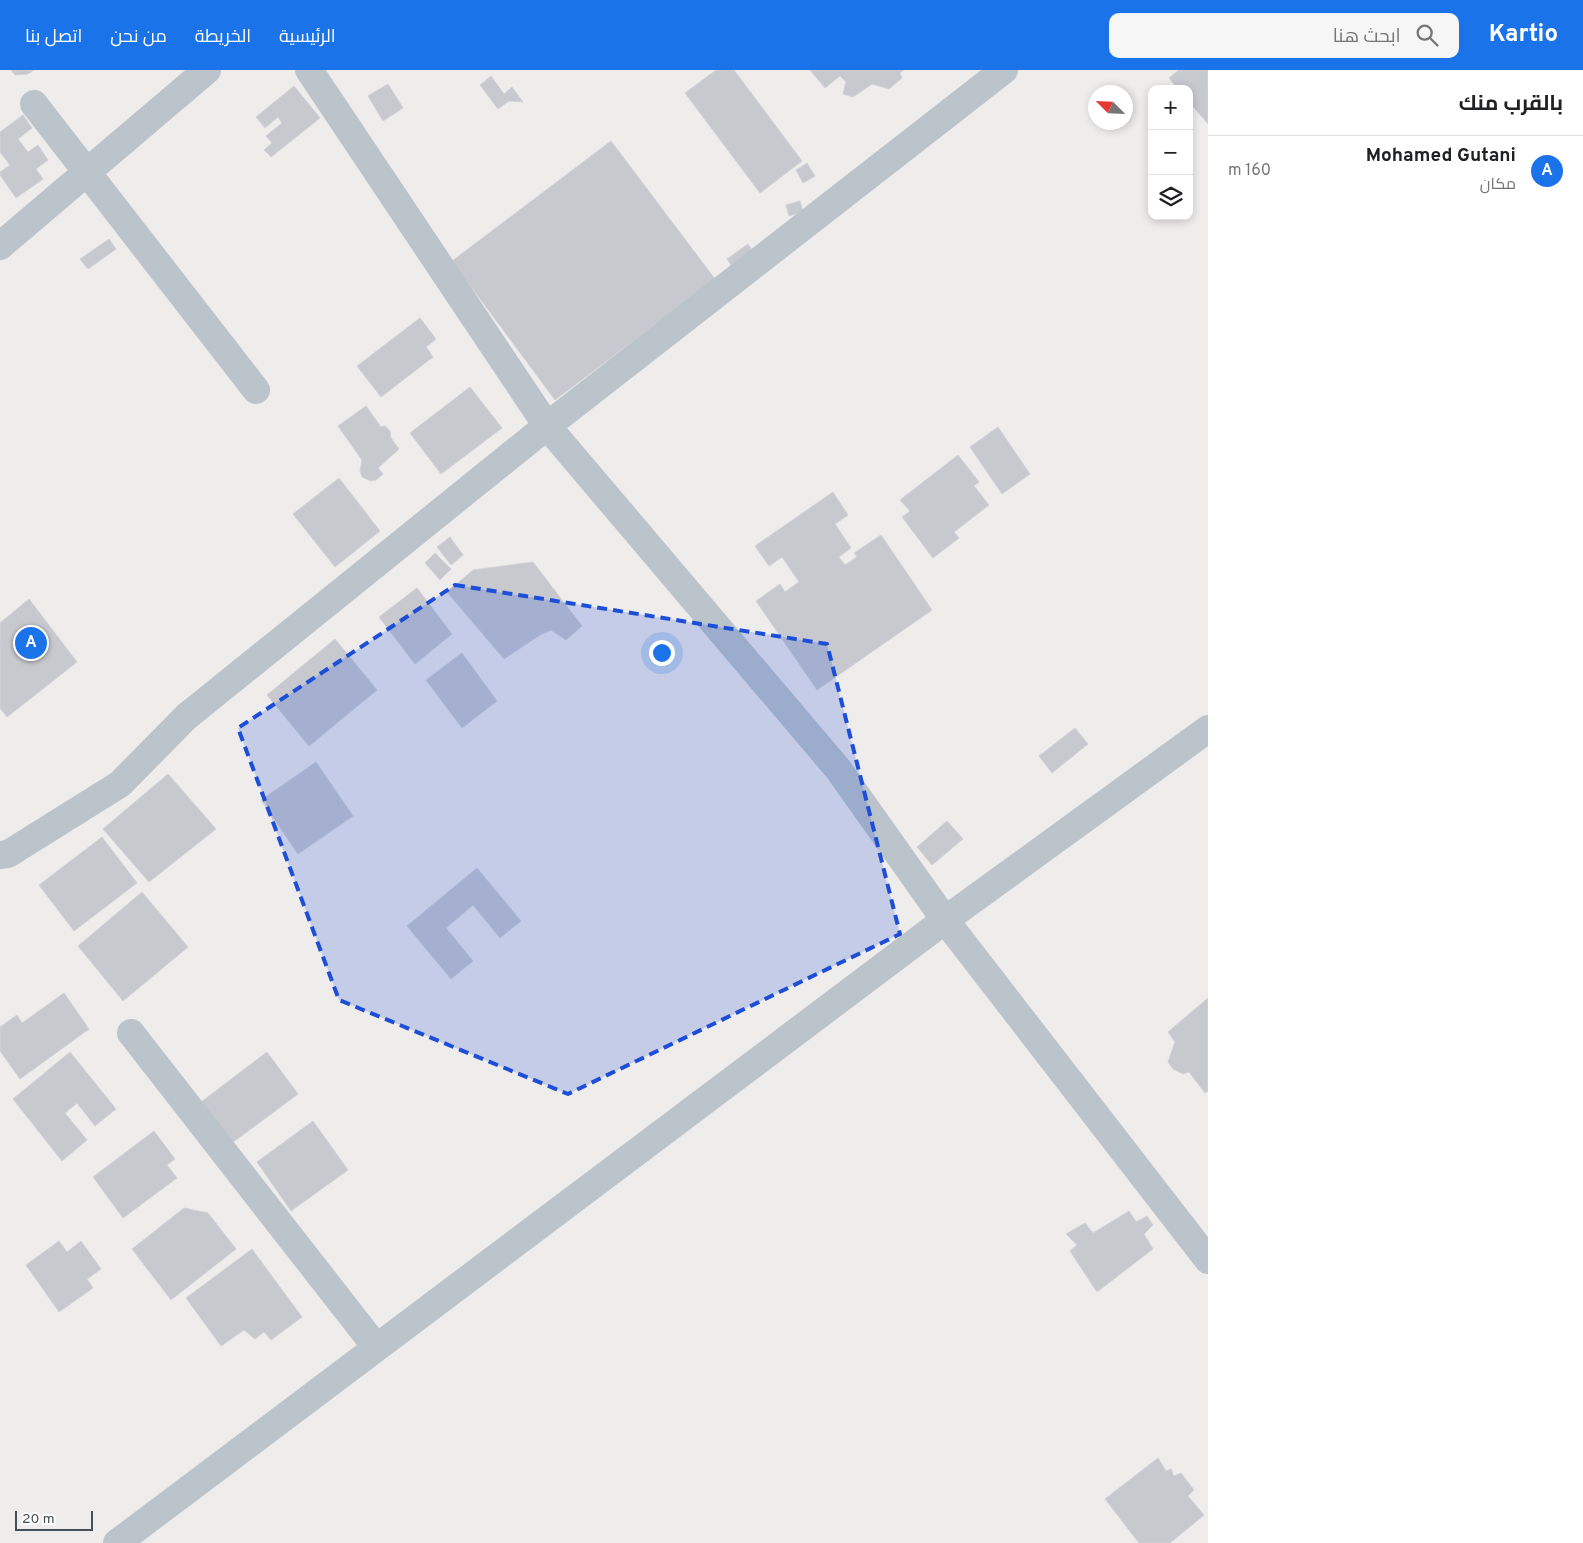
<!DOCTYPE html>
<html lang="ar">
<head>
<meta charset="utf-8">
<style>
	body { margin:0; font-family:Overpass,Cairo,sans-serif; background:#f6f6f6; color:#202124; direction:rtl }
	.controls { position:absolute; right:15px; top:15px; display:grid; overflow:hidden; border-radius:10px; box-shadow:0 2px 8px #0003 }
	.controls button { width:45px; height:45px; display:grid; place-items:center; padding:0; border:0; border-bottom:1px solid #e0e0e0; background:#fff; color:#202124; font:25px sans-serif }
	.compass { position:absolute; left:1088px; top:15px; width:45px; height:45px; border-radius:50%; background:#fff; box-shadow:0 2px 8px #0003; rotate:294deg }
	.scale { position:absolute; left:15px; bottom:12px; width:78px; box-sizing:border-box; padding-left:5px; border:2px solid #465058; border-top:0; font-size:14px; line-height:18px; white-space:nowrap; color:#465058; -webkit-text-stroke:4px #fff; paint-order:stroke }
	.you { position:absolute; left:661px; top:582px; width:18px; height:18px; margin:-12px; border:4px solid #fff; border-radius:50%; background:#1a73e8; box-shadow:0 0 0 8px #1a73e833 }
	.badge { display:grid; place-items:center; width:32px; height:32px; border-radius:50%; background:#1a73e8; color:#fff; font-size:16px; font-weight:700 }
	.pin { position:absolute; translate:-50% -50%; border:2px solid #fff; box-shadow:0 1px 5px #0006 }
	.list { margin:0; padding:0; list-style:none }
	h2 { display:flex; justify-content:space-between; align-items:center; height:65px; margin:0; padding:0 20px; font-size:21px }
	h2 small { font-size:16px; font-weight:400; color:#757577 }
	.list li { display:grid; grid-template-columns:32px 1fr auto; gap:15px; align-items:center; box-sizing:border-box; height:70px; padding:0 20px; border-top:1px solid #e0e0e0 }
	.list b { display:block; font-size:19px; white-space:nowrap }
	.list p { margin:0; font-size:16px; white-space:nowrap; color:#757577 }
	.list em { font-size:16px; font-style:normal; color:#757577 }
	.icon { flex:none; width:28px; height:28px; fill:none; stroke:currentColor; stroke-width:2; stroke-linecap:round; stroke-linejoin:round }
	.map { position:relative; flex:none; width:1208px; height:1473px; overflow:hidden; direction:ltr }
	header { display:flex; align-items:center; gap:30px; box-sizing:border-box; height:70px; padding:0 25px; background:#1a73e8; color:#fff }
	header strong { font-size:24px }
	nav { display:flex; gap:28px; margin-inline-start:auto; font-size:18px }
	.search { width:350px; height:45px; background:#f6f6f6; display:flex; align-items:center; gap:12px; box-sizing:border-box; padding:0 18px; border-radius:10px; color:#757577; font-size:19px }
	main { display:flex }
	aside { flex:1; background:#fff }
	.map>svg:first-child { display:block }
	.building { fill:#c7c9cf; stroke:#d1d3d8 }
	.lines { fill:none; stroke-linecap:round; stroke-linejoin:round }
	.minor { stroke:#bcc4cb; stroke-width:28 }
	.marked { fill:#1d4ed8; fill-opacity:0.2; stroke:#1d4ed8; stroke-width:4; stroke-dasharray:10 6; stroke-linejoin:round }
</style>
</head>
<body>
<header>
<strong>Kartio</strong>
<div class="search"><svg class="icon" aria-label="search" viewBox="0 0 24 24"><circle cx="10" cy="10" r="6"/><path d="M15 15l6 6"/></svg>ابحث هنا</div>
<nav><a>الرئيسية</a><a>الخريطة</a><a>من نحن</a><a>اتصل بنا</a></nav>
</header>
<main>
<aside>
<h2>بالقرب منك<small></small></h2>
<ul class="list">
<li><span class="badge">A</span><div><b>Mohamed Gutani</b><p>مكان</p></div><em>160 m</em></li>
</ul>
</aside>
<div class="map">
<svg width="1208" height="1473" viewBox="0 0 1208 1473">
	<rect width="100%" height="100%" fill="#efecec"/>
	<g class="building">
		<path d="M11 0H34L28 4 15 5Z"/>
		<path d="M716 0H734L802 91 760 123 685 23Z"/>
		<path d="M810 0H904L900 3 902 8 889 19 872 14 853 27 843 24 846 12 840 6 825 18Z"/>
		<path d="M1179 0H1208V54L1189 32V19H1178L1169 8Z"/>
		<path d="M491 6 504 24 512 17 523 32 509 31 498 39 480 15Z"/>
		<path d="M388 14 403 38 383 51 368 26Z"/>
		<path d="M294 16 320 48 271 87 264 80 272 73 266 66 282 53 278 47 265 58 256 47Z"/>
		<path d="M23 45 32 58 18 69 28 82 38 75 48 90 36 99 43 109 16 128 0 105V102L10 95 0 82V62Z"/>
		<path d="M611 71 715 209 555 330 452 191Z"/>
		<path d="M807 93 815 106 803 113 796 100Z"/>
		<path d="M800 131 803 142 789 146 786 135Z"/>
		<path d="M109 169 116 179 88 199 80 189Z"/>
		<path d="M748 174 755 184 734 199 727 189Z"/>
		<path d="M420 248 436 269 426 277 433 287 381 327 357 296Z"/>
		<path d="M470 317 502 358 441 404 410 363Z"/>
		<path d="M366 336 381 357 385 356 390 361 391 368 399 379 378 398 383 404 376 410 371 411 362 407 360 401 362 390 338 356Z"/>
		<path d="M998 357 1030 404 1002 424 970 377Z"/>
		<path d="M958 385 979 412 974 416 989 435 954 462 959 468 933 488 902 447 910 441 900 430Z"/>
		<path d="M339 408 380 461 335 497 293 444Z"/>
		<path d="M833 422 848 445 835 454 851 478 839 487 845 495 857 487 854 483 881 465 932 540 817 620 756 531 780 514 785 522 799 512 782 487 769 496 755 476Z"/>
		<path d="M450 467 463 485 451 495 437 477Z"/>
		<path d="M435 483 451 499 440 510 425 493Z"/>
		<path d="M533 492 582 556 566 570 551 560 540 565 504 589 447 522 473 500Z"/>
		<path d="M417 518 452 564 415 594 379 547Z"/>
		<path d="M29 529 77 592 7 647 0 638V553Z"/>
		<path d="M335 569 377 620 309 676 267 625Z"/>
		<path d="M462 583 497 631 462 658 426 610Z"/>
		<path d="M1075 658 1088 674 1052 703 1039 686Z"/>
		<path d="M316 692 353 746 298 784 261 730Z"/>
		<path d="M168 704 216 759 149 812 103 759Z"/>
		<path d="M947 751 963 769 932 795 917 777Z"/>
		<path d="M102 767 137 813 74 861 39 815Z"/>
		<path d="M477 798 521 851 500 868 473 835 446 858 473 891 451 909 407 856Z"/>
		<path d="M142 822 188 877 123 931 78 876Z"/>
		<path d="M64 923 89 959 20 1009 0 981V957L17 945 22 953Z"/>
		<path d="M1208 928V1021L1205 1023 1189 1002 1183 1004 1173 999 1168 992 1175 972 1168 962Z"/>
		<path d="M70 982 116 1039 95 1056 77 1033 65 1043 87 1070 62 1091 13 1029Z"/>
		<path d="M267 982 298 1024 232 1073 201 1032Z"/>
		<path d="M313 1051 348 1100 291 1141 257 1092Z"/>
		<path d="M154 1061 175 1089 167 1095 177 1108 123 1148 93 1107Z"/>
		<path d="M184 1138 208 1143 236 1179 171 1230 132 1179Z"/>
		<path d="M1129 1141 1136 1152 1147 1146 1153 1155 1144 1164 1153 1179 1097 1222 1070 1181 1077 1175 1066 1164 1085 1153 1093 1163Z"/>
		<path d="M59 1171 67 1182 81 1171 101 1199 87 1209 93 1218 59 1242 26 1195Z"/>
		<path d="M252 1179 302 1247 271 1270 264 1262 255 1269 244 1260 221 1276 186 1228Z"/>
		<path d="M1158 1388 1166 1401 1171 1399 1174 1406 1181 1403 1194 1420 1188 1426 1204 1445 1170 1473H1139L1105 1429Z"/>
	</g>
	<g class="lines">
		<g class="minor">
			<path d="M309 0 547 356 838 699 945 850 1208 1190"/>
			<path d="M34 34 256 320"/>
			<path d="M0 176 207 0"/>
			<path d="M0 785 8 784 120 714 186 647 547 356 1004 0"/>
			<path d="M131 963 376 1277"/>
			<path d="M117 1473 945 850 1208 659"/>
		</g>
	</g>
	<path class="marked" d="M455 515 827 574 900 864 568 1024 339 930 238 658Z"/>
</svg>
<div class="controls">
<button>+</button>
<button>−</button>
<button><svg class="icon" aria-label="layers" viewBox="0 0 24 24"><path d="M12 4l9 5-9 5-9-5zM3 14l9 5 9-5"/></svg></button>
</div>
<svg class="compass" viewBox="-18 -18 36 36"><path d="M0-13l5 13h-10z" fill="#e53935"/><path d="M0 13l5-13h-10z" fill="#757577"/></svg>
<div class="scale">20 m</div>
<div class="you"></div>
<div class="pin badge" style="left:31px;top:573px">A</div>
</div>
</main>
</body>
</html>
